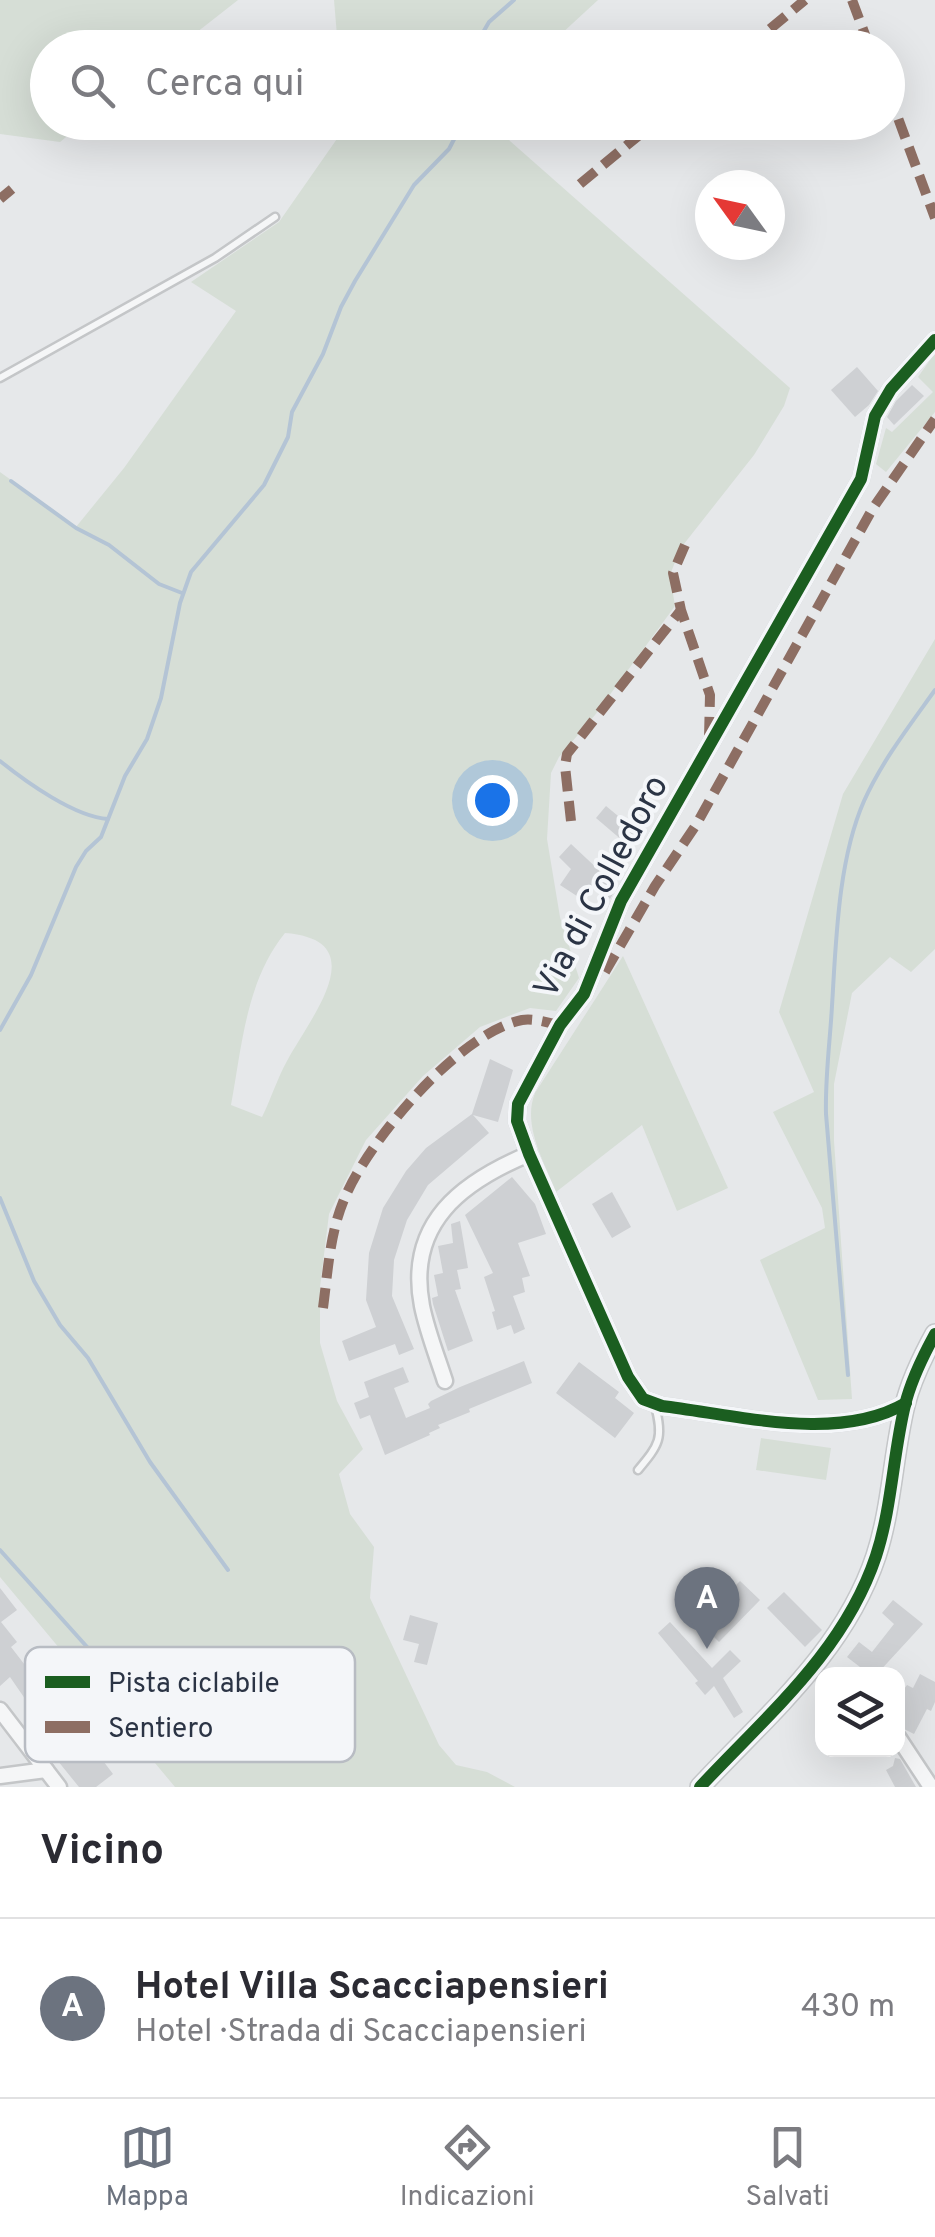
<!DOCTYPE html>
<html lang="it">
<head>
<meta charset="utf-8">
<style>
	body { margin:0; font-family:Overpass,sans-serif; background:#f2f2f3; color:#2b2b33 }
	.controls { position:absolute; right:30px; bottom:30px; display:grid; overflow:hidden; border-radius:20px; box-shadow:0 10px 40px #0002 }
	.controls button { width:90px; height:90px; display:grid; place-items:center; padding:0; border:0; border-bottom:2px solid #e1e1e2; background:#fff; color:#2b2b33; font:50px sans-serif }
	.compass { position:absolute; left:695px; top:170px; width:90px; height:90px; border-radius:50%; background:#fff; box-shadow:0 10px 40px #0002; rotate:303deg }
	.you { position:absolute; left:492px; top:800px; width:35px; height:35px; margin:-25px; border:8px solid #fff; border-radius:50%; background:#1a73e8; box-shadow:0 0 0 15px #1a73e833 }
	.badge { display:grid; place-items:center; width:65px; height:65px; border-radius:50%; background:#6c737f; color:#fff; font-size:32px; font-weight:700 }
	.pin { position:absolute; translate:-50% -82px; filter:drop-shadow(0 2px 5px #0008) }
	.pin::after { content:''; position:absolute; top:52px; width:35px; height:30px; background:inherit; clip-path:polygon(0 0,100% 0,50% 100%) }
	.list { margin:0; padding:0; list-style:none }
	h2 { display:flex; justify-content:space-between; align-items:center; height:130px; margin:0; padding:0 40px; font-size:42px }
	h2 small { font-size:32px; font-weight:400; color:#7c7c81 }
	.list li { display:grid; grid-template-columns:65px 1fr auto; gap:30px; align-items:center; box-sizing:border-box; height:180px; padding:0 40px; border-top:2px solid #e1e1e2 }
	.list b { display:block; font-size:38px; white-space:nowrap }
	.list p { margin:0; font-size:32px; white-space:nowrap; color:#7c7c81 }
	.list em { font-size:32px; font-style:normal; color:#7c7c81 }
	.icon { flex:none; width:55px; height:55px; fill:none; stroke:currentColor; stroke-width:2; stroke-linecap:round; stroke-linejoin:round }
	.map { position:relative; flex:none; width:935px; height:1787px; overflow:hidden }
	.search { position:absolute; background:#fff; box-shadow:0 10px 40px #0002; left:30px; right:30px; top:30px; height:110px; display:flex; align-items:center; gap:25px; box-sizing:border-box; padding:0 35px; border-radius:55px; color:#7c7c81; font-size:38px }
	.sheet { height:310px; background:#fff }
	nav { display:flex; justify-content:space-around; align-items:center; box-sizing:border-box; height:140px; border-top:2px solid #e1e1e2; background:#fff; font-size:28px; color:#7c7c81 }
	nav a { display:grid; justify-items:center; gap:5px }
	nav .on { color:#6c737f }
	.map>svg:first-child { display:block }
	.green { fill:#d6ded6; fill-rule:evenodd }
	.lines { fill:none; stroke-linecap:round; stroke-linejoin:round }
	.stream { stroke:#b4c4d5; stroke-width:4 }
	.building { fill:#ced0d3 }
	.service-casing { stroke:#c4c6c8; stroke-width:11 }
	.minor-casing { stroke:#c4c6c8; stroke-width:19 }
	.tertiary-casing { stroke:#c4c6c8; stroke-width:22 }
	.service { stroke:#f5f6f7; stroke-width:6 }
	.minor { stroke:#f5f6f7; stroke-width:14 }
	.tertiary { stroke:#f5f6f7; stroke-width:18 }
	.quiet { stroke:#8d6e63; stroke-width:10; stroke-dasharray:20 10; stroke-linecap:butt }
	.cycleway-casing { stroke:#f4f6f9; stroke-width:19 }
	.cycleway { stroke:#1b5e20; stroke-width:12 }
	.labels { text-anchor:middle; stroke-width:8; stroke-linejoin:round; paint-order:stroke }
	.street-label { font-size:35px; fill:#2b3445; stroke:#f4f6f9 }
	.key { fill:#f4f6f9; stroke:#b8bcc3; stroke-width:2.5 }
	.key-label { font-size:28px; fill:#2b3445 }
</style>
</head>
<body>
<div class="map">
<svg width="935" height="1787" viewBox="0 0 935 1787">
	<rect width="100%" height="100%" fill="#e6e8ea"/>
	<g class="green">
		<path d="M0 0H238L178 47 48 48V122L83 123 60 142 0 134Z"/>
		<path d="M334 0H598L547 47 338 48Z"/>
		<path d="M348 123H495L510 141 790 388 784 406 754 455 680 549 670 575 675 606 595 715 559 757 551 773 547 839 560 917 579 978 556 1011 530 1008 480 1027 423 1076 366 1140 329 1214 320 1287V1343L337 1401 363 1449 339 1474 350 1514 374 1547 370 1598 439 1745 456 1765 487 1772 515 1787H175L0 1577V472L76 527 124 468 236 311 191 282 279 222ZM285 933C376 940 310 1018 287 1061 277 1079 271 1099 262 1117L231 1105C242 1046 246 981 285 933Z"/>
		<path d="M935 353V412L886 472 876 464 886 428 892 432 933 392 918 377Z"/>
		<path d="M935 639V949L911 972 890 957 852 993 834 1084V1141L852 1399 818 1400 760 1260 825 1228 822 1208 773 1112 814 1092 779 1012 843 794Z"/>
		<path d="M623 956 728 1188 677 1211 642 1125 556 1192C544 1161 522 1125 535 1093Z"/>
		<path d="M761 1438 831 1448 826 1480 756 1470Z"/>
	</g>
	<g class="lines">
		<g class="stream">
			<path d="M474 48 489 22 514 0"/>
			<path d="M11 481 76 528 109 545 159 584 182 593"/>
			<path d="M0 761C26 782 75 817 108 819"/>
			<path d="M0 1030 31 975 76 867 86 851 101 837 125 776 147 739 161 698 180 603 191 572 264 485 288 437 292 412 323 354 341 307 355 281 414 185 449 149 463 122"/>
			<path d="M0 1198 34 1281 60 1325 88 1358 150 1462 228 1570"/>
			<path d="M848 1375 826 1114C825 1077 830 1042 832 1006 836 941 838 860 864 801 882 761 910 725 935 690"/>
			<path d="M0 1550 88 1648"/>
		</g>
	</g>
	<g class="building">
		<path d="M857 367 878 391 869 405 855 417 831 390Z"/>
		<path d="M912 385 924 396 894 425 887 417 896 401Z"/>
		<path d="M606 806 641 835 630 847 596 818Z"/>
		<path d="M571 844 617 887 610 899 595 882 583 900 560 885 571 869 559 857Z"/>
		<path d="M490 1059 513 1070 498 1122 473 1115 489 1133 428 1185 407 1220 394 1260 392 1296 414 1349 399 1355 395 1344 349 1361 342 1341 376 1327 366 1300 369 1253 383 1208 406 1171 426 1148 472 1114Z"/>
		<path d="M512 1177 535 1204 546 1234 518 1243 530 1276 522 1278 525 1292 513 1296 525 1329 514 1334 511 1325 497 1330 492 1312 495 1311 484 1277 493 1273 465 1215Z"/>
		<path d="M612 1192 631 1227 612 1238 592 1204Z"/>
		<path d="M460 1221 468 1268 457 1270 461 1289 455 1290 473 1341 448 1351 433 1304 432 1298 438 1296 434 1275 443 1273 438 1246 453 1243 451 1224Z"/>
		<path d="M524 1361 532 1383 469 1409 470 1412 438 1425 440 1428 429 1433 430 1435 385 1455 370 1415 360 1419 354 1403 369 1397 364 1382 403 1367 409 1382 394 1388 406 1418 430 1408 428 1404 431 1401 460 1387Z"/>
		<path d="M579 1362 619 1392 615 1398 634 1413 615 1438 556 1393Z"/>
		<path d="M740 1581 760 1600 719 1642 690 1613 706 1597 715 1606Z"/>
		<path d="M0 1588 17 1610 1 1622 17 1642 11 1647 28 1669 35 1664 59 1695 69 1688 82 1705 61 1722 80 1747 88 1741 113 1774 96 1787H79L32 1729 41 1722 10 1677 0 1686Z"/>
		<path d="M784 1592 822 1630 805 1647 767 1608Z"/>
		<path d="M893 1600 923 1624 877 1674H853L860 1667 847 1657 859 1642 872 1652 894 1624 882 1613Z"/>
		<path d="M410 1615 438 1623 427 1665 414 1662 419 1644 403 1640Z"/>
		<path d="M670 1622 712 1668 730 1650 741 1661 723 1678 743 1712 734 1718 714 1686 705 1695 695 1683 698 1681 658 1633Z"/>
		<path d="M920 1674 935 1682V1702L931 1711 927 1709 914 1734 898 1726 904 1705 898 1697 907 1685 913 1688Z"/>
		<path d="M895 1758 900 1759 916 1787H895L886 1770 893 1766Z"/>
	</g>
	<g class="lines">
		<defs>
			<g id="service">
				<path d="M0 378 215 258 275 217"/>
				<path d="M638 1470C659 1445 664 1438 655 1406"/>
			</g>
			<g id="minor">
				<path d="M445 1381C437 1356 427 1331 422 1306 406 1223 462 1182 529 1154"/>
				<path d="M906 1403C838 1443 737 1415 662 1406L643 1399 628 1377 529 1154 517 1121 518 1104 560 1025 584 994 621 901 861 479 875 416 891 389 935 340"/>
				<path d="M0 1710 59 1787"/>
				<path d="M898 1737 931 1787"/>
				<path d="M0 1776 46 1770"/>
			</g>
			<path id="tertiary" d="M700 1787C767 1715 844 1652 876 1556 892 1507 893 1454 905 1405 911 1380 923 1356 935 1334"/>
		</defs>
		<use href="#service" class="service-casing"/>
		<use href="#minor" class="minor-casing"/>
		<use href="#tertiary" class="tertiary-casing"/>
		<use href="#service" class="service"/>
		<use href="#minor" class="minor"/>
		<use href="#tertiary" class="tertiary"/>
		<g class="quiet">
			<path d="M852 0 870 48"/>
			<path d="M747 48 805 0"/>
			<path d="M888 91 935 218"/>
			<path d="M580 184 655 122"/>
			<path d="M0 199 12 189"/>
			<path d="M685 545 673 573 681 610 710 695 709 739"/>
			<path d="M571 821 565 766 567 754 681 610"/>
			<path d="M605 972 655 886 696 825 873 508 935 419"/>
			<path d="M323 1308C328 1270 330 1230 346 1195 371 1138 459 1033 522 1020 534 1018 548 1023 560 1025"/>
		</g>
		<defs>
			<g id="cycleway">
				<path d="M906 1403C838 1443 737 1415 662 1406L643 1399 628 1377 529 1154 517 1121 518 1104 560 1025 584 994 621 901 861 479 875 416 891 389 935 340"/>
				<path d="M700 1787C767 1715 844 1652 876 1556 892 1507 893 1454 905 1405 911 1380 923 1356 935 1334"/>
			</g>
		</defs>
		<use href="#cycleway" class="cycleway-casing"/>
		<use href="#cycleway" class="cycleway"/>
	</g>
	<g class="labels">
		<g class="street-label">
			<text transform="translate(600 886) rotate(-62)" y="12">Via di Colledoro</text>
		</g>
	</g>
	<rect x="25" y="1647" width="330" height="115" rx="15" class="key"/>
	<rect x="45" y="1676" width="45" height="12" fill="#1b5e20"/>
	<rect x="45" y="1721" width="45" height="12" fill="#8d6e63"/>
	<g class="key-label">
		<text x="108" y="1692">Pista ciclabile</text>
		<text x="108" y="1737">Sentiero</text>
	</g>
</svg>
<div class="controls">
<button><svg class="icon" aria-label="layers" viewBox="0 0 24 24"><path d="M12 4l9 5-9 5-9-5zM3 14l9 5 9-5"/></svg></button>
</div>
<svg class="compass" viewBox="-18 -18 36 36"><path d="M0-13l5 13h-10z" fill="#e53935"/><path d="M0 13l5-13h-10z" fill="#7c7c81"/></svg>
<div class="you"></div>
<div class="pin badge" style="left:707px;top:1649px">A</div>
<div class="search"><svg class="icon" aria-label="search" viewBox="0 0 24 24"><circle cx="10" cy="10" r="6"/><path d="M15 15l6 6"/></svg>Cerca qui</div>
</div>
<section class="sheet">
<h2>Vicino<small></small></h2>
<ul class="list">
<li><span class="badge">A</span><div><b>Hotel Villa Scacciapensieri</b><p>Hotel · Strada di Scacciapensieri</p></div><em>430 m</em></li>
</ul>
</section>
<nav>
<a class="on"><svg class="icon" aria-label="map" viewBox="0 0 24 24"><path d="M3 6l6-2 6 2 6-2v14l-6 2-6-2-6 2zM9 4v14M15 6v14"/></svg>Mappa</a>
<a><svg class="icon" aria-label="directions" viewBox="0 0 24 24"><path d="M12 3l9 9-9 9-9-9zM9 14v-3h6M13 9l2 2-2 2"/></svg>Indicazioni</a>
<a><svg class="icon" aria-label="saved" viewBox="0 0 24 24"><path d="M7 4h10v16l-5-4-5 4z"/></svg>Salvati</a>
</nav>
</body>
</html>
